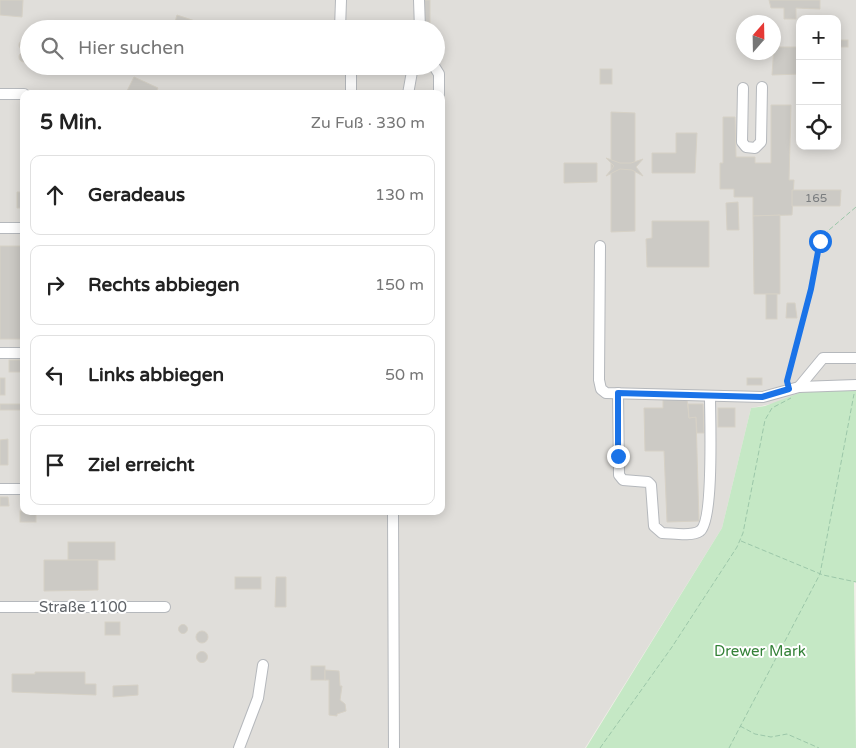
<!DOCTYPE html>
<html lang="de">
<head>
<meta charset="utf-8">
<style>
	body { margin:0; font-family:"Varela Round",sans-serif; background:#f2f2f2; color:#222 }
	.controls { position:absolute; right:15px; top:15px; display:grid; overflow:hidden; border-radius:10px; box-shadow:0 2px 12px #0003 }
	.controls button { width:45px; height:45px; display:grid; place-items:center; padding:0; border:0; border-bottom:1px solid #e0e0e0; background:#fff; color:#222; font:25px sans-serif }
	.compass { position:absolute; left:736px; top:15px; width:45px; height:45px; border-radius:50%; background:#fff; box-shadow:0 2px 12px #0003; rotate:20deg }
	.stop { position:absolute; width:15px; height:15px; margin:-11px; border:4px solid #1a73e8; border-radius:50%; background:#fff }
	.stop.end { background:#1a73e8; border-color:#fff; box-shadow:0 1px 5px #0008 }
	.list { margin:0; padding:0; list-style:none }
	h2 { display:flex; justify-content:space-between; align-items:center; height:65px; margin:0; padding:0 20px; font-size:21px }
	h2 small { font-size:16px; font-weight:400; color:#767676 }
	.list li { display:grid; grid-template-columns:32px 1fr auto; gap:15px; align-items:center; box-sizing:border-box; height:80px; margin:0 10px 10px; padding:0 10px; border:1px solid #e0e0e0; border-radius:10px }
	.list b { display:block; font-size:19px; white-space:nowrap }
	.list em { font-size:16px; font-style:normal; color:#767676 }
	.icon { flex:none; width:28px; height:28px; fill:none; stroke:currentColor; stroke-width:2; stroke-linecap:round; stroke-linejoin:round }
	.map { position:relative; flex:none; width:856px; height:748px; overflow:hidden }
	.search { position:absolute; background:#fff; box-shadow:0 2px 12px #0003; left:20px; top:20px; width:425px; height:55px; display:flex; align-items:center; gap:12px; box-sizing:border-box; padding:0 18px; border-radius:28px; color:#767676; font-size:19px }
	.panel { position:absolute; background:#fff; box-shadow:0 2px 12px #0003; left:20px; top:90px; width:425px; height:425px; border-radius:10px }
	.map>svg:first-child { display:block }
	.industrial { fill:#e0deda; fill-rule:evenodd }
	.green { fill:#c5e8c5 }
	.building { fill:#cccac5; stroke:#d6d1c6 }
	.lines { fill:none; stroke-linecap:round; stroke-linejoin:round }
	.minor-casing { stroke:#b5b8bc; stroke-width:12 }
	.path { stroke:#9cc7a9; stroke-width:1; stroke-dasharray:5 2.5; stroke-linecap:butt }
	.minor { stroke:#fff; stroke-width:10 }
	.route { stroke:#1a73e8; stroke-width:6 }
	.labels { text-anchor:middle; stroke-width:4; stroke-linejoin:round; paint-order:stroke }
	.number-label { font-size:12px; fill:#7a7d7f }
	.street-label { font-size:15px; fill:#5f6368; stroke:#fff }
	.park-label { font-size:15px; fill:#348238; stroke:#fff }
</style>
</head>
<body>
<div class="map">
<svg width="856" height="748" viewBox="0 0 856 748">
	<rect width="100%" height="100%" fill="#f1efe8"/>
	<path class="industrial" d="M0 0H856V391H837L751 408 722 528 585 748H0ZM800 19H837V146H800ZM744 22H774V52H744ZM29 29H436V66H29ZM24 94H441V511H24Z"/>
	<path class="green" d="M807 390 856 391V582H854L856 748H586L722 528 751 408 765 406Z"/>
	<g class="building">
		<path d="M0 0H23L22 17 0 15Z"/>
		<rect x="424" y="0" width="6" height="24"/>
		<path d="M769 0H820V9L796 8V19H784V8H771Z"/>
		<path d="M177 15 195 21 192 29H173Z"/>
		<rect x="837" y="40" width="11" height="7"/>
		<circle cx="24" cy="45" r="5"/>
		<path d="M774 47H800V74L772 75Z"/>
		<circle cx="24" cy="57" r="5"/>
		<path d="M80 66 77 71 71 74 65 72 61 66Z"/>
		<rect x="600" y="69" width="12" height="15"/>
		<path d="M134 77 158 88 155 94H133L127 91Z"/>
		<path d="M771 105H791L789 180H794L792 215 753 216V197H734V189H720V163H723V117H735L736 157H755V163H771Z"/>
		<rect x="21" y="108" width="3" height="23"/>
		<path d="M611 112 635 113V231L611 232Z"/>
		<path d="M676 133H697L695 173H652V153H676Z"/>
		<path d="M606 158 620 163H631L643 159 636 167 643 176 632 170 620 169 606 176 614 166Z"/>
		<path d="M564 163H597V182L564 183Z"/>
		<path d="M21 187H24V214H21V208H17V192H21Z"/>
		<path d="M792 190H841L840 206H792Z"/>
		<path d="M738 202 739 230H727L726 203Z"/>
		<path d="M780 215V294H754L753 216Z"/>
		<path d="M652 221H709V267H647L646 239 652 238Z"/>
		<rect x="0" y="246" width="24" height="93"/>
		<rect x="766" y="294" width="11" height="25"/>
		<path d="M787 303H795L797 318H786Z"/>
		<rect x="9" y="360" width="15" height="12"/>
		<rect x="0" y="378" width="5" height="17"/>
		<rect x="747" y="378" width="15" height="7"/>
		<path d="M687 399 689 418 696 417 699 521 667 522 664 451H645L644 408H663V400Z"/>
		<rect x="0" y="404" width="22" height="6"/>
		<path d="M688 404H703L704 433H697L696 417 689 418Z"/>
		<rect x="718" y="408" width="17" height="19"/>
		<path d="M8 439V465H0V440Z"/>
		<path d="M0 497H8L9 506H0Z"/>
		<rect x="20" y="511" width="16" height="11"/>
		<rect x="68" y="542" width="47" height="18"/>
		<path d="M44 560H98V590L44 591Z"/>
		<rect x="235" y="577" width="26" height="12"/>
		<path d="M276 577H286V607H275Z"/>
		<rect x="105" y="622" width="15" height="13"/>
		<circle cx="183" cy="629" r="4.5"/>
		<circle cx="202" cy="637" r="6"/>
		<circle cx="202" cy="657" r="5.5"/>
		<rect x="311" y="666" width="14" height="14"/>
		<path d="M325 670 339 671 340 686H342L340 700 345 704 346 711 337 714V716L329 715V680H325Z"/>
		<path d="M35 672H85V684H96V695L12 692V674H35Z"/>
		<path d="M138 685V695L113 697V686Z"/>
	</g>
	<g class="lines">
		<defs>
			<g id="minor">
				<path d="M419 0 420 29"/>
				<path d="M340 29 341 0"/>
				<path d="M351 66V94"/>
				<path d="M434 66 439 74V94"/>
				<path d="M743 88 742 142 746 147 755 148 761 142 762 87"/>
				<path d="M0 94H24"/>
				<path d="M408 94 413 66"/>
				<path d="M0 228H24"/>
				<path d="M600 246 599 380 601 389 606 393 763 397 799 387 856 385"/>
				<path d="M0 353H24"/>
				<path d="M799 387 823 358H856"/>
				<path d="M618 393 619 475 623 480 648 482 651 485 654 526 662 533C672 533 691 537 700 531 714 521 710 417 710 396"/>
				<path d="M0 489H24"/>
				<path d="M393 511 394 748"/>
				<path d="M0 607H165"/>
				<path d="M239 748 258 698 263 665"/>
			</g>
		</defs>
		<use href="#minor" class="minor-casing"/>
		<g class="path">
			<path d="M787 380 811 289 820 241 829 230 856 207"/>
			<path d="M741 541 823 575 856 582"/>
			<path d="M740 726 755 734 771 737 787 734 819 748"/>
			<path d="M600 748 672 647 737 547 743 533 765 420 772 408 791 398"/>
			<path d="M729 748 820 574 854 394"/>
		</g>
		<use href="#minor" class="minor"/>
	</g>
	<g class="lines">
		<path class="route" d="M618 456V393L762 397 789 389 787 381 811 289 820 241"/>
	</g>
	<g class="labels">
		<g class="number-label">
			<text x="816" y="202">165</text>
		</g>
		<g class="street-label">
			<text x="83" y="612">Straße 1100</text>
		</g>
		<g class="park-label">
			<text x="760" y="656">Drewer Mark</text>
		</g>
	</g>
</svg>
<div class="controls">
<button>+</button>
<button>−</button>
<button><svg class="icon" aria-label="locate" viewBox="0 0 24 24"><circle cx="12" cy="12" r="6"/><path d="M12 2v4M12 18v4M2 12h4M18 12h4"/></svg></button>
</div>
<svg class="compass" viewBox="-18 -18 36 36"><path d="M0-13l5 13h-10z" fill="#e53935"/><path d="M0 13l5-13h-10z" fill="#767676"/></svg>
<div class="stop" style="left:820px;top:241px"></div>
<div class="stop end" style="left:618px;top:456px"></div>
<div class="search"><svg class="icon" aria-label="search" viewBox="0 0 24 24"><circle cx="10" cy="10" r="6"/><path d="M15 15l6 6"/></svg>Hier suchen</div>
<section class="panel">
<h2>5 Min.<small>Zu Fuß · 330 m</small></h2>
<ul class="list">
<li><svg class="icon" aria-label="ahead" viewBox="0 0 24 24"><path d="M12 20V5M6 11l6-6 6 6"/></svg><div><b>Geradeaus</b></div><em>130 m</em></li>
<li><svg class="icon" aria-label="right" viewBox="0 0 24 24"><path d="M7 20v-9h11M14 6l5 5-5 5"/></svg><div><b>Rechts abbiegen</b></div><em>150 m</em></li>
<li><svg class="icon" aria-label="left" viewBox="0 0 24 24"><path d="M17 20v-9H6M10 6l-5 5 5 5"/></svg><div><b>Links abbiegen</b></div><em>50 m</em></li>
<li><svg class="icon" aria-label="arrive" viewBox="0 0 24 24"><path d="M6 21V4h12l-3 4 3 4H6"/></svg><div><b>Ziel erreicht</b></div></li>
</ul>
</section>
</div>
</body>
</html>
